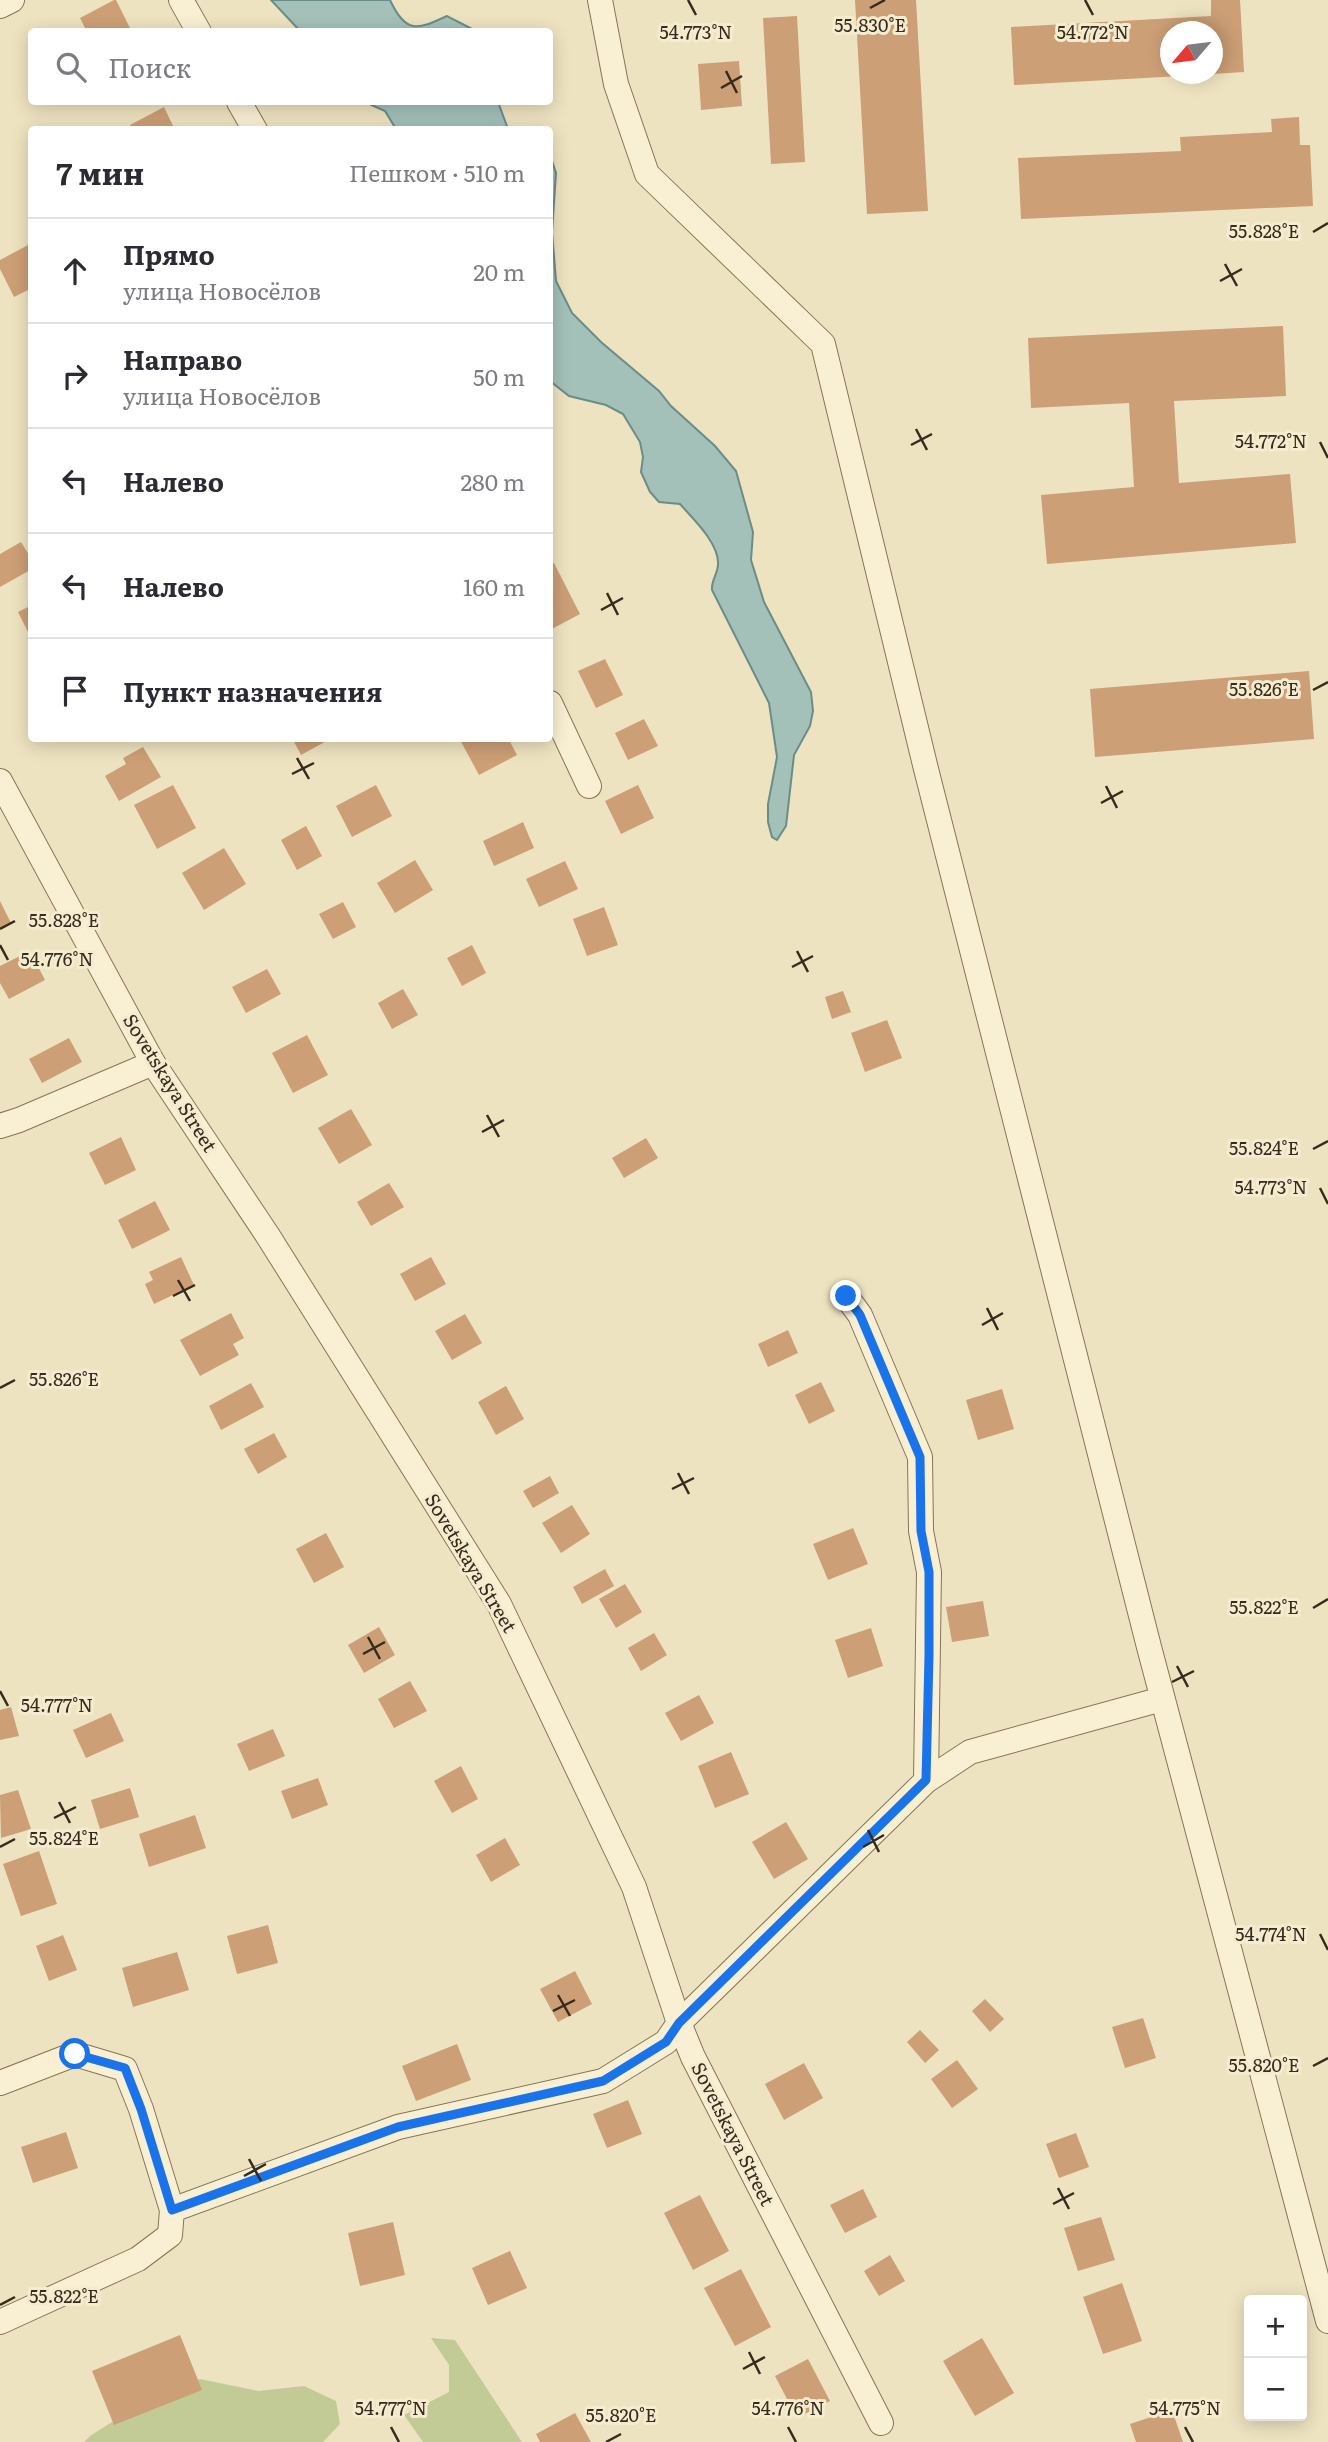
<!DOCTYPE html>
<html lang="ru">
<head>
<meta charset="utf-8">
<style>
	body { margin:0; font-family:Literata,serif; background:#f2f2f3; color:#2b2b33 }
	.controls { position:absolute; right:21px; bottom:21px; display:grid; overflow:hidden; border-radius:7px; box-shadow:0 4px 18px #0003 }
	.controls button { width:63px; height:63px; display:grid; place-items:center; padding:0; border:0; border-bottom:2px solid #e1e1e2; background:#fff; color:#2b2b33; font:35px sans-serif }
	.compass { position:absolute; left:1160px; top:21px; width:63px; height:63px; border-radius:50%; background:#fff; box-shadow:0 4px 18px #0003; rotate:242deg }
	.stop { position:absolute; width:21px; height:21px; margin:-16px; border:5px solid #1a73e8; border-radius:50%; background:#fff }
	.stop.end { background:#1a73e8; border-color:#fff; box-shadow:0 2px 7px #0008 }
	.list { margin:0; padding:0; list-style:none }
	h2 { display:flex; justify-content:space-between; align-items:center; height:91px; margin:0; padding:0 28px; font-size:30px }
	h2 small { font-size:23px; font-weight:400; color:#7c7c81 }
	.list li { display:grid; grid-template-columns:46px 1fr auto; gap:21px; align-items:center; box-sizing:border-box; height:105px; padding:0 28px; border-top:2px solid #e1e1e2 }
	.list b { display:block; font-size:26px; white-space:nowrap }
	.list p { margin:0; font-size:23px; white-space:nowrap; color:#7c7c81 }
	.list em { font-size:23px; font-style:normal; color:#7c7c81 }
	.icon { flex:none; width:38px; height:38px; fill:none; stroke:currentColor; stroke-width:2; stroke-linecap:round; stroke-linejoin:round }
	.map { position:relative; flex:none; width:1328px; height:2442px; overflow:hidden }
	.search { position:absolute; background:#fff; box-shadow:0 4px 18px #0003; left:28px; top:28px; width:525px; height:77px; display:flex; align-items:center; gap:18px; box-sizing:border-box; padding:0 24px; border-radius:7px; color:#7c7c81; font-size:26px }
	.panel { position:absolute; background:#fff; box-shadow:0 4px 18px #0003; left:28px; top:126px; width:525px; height:616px; border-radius:7px }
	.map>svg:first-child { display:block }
	.green { fill:#c2cb95 }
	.water { fill:#a3c0b9; stroke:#6b8d87; stroke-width:2 }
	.building { fill:#cc9f76 }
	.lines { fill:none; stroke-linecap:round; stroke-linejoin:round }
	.street-casing { stroke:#877458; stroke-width:26 }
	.street { stroke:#f9f0d4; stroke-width:24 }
	.route { stroke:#1a73e8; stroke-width:9 }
	.ticks { fill:none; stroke:#362b1d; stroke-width:2.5 }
	.labels { text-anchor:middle; stroke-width:6; stroke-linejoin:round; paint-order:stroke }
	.street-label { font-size:19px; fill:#362b1d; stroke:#f5ecd0 }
	.ticks-label { font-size:18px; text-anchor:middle; fill:#362b1d; stroke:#f5ecd0; stroke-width:6; stroke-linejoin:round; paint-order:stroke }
</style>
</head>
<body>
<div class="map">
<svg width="1328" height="2442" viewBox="0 0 1328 2442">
	<rect width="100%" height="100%" fill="#eee3c0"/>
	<g class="green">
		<path d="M431 2338 455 2340 522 2442H423L404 2415 449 2392V2365Z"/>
		<path d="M200 2379 258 2391 304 2386 336 2401 340 2424 323 2442H84L90 2436 150 2398Z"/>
	</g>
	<g class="water">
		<path d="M271 0H390C406 34 417 30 447 16L476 31H300Z"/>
		<path d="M365 102H498L508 129H396L385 111Z"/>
		<path d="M550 155 556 173 552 232 556 281 572 313 601 342 659 391 671 406 715 446 736 471 753 532 751 560 764 602 811 692 813 711 810 726 794 755 786 826 777 840 772 837 768 822V804L777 757 769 703 712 590C711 580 718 574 718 564 719 543 693 519 680 504L659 502 650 492 641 472 643 457 640 442 623 414 606 405 569 396 550 381Z"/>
	</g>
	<g class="building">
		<path d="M114 0H116L132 32H87L80 18Z"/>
		<path d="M855 0H916L928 211 867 214Z"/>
		<path d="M1211 0H1240L1244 72 1212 74V32H1170V74H1181V76L1014 85 1011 27 1211 16Z"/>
		<path d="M797 16 805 162 771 164 763 18Z"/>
		<path d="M739 61 742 106 701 110 698 64Z"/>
		<path d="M164 107 175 130H133L130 125Z"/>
		<path d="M1299 117 1300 145H1310L1313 206 1021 219 1018 158 1181 151 1180 137 1272 132 1271 119Z"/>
		<path d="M30 244 32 288 14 297 0 269V260Z"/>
		<path d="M1283 326 1286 396 1174 401 1179 483 1290 474 1296 543 1047 564 1041 495 1134 487 1129 403 1031 408 1028 338Z"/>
		<path d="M21 542 32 560V569L0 587V554Z"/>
		<path d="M554 563 580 614 550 630V565Z"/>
		<path d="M32 605V640L18 612Z"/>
		<path d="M605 659 623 695 596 708 578 671Z"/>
		<path d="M1309 671 1314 739 1095 757 1090 689Z"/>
		<path d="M644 719 658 746 628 760 615 733Z"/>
		<path d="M292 738H332L301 755Z"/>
		<path d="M459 738H508L517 755 479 775Z"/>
		<path d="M143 747 161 777 119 801 105 776 126 764 123 758Z"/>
		<path d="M173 785 196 828 157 849 134 805Z"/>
		<path d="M376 785 392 816 352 837 336 806Z"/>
		<path d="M638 785 654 818 621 834 605 801Z"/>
		<path d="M523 822 534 848 494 866 483 841Z"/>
		<path d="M306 826 322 856 297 870 281 840Z"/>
		<path d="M224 848 246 884 204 910 182 873Z"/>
		<path d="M415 860 433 890 395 913 377 883Z"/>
		<path d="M565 861 578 889 539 907 526 879Z"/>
		<path d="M0 901 11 923 0 929Z"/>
		<path d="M343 902 356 927 333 939 319 914Z"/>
		<path d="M604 907 618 945 587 956 573 919Z"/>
		<path d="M472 945 486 973 462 986 447 958Z"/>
		<path d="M30 951 45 980 9 999 0 983V966Z"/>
		<path d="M267 969 281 994 246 1013 232 987Z"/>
		<path d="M403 989 418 1015 392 1029 378 1003Z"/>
		<path d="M843 991 851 1012 832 1019 825 997Z"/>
		<path d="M887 1020 902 1058 865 1072 851 1033Z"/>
		<path d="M307 1035 328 1075 293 1093 272 1053Z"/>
		<path d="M69 1038 82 1062 42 1083 29 1059Z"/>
		<path d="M351 1109 372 1145 339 1164 318 1128Z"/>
		<path d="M121 1137 136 1170 105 1185 89 1153Z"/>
		<path d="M646 1138 658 1158 624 1178 612 1158Z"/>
		<path d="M389 1183 404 1207 371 1226 357 1202Z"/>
		<path d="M155 1201 170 1230 132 1249 118 1220Z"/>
		<path d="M181 1257 194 1285 154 1304 145 1284 153 1280 149 1272Z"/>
		<path d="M431 1257 446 1284 415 1301 400 1274Z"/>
		<path d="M231 1313 244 1338 233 1344 239 1355 200 1376 180 1340Z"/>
		<path d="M465 1314 482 1343 452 1360 435 1331Z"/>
		<path d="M788 1330 798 1353 768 1367 758 1344Z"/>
		<path d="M821 1382 835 1411 809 1424 795 1395Z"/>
		<path d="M251 1383 264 1407 221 1430 209 1406Z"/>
		<path d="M506 1386 524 1419 496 1435 478 1402Z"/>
		<path d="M1002 1389 1014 1429 978 1440 966 1400Z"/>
		<path d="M274 1433 287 1457 258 1474 244 1449Z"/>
		<path d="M550 1476 559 1493 533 1508 523 1491Z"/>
		<path d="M572 1505 590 1534 561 1553 542 1523Z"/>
		<path d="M853 1528 868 1564 828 1580 813 1544Z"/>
		<path d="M326 1533 344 1567 314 1583 296 1549Z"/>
		<path d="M605 1569 614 1586 582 1604 573 1587Z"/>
		<path d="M625 1584 642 1612 616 1628 599 1599Z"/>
		<path d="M983 1601 989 1636 952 1642 946 1607Z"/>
		<path d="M379 1627 395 1655 364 1673 348 1645Z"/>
		<path d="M871 1628 883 1666 848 1678 835 1640Z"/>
		<path d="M654 1633 667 1655 641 1671 628 1648Z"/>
		<path d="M410 1681 427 1711 394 1728 378 1699Z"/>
		<path d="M699 1695 714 1723 681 1741 665 1713Z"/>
		<path d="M11 1707 19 1736 0 1740V1710Z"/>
		<path d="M111 1713 124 1741 86 1758 73 1730Z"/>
		<path d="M273 1729 285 1756 249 1771 237 1744Z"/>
		<path d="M731 1752 749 1794 715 1808 698 1766Z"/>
		<path d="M461 1766 478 1799 452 1813 434 1781Z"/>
		<path d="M318 1778 328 1805 292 1819 281 1791Z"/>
		<path d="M130 1788 139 1817 100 1829 91 1800Z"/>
		<path d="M18 1790 31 1829 1 1838 0 1795Z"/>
		<path d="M195 1815 206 1848 149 1867 139 1834Z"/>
		<path d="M786 1822 808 1859 774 1879 752 1842Z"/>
		<path d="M505 1838 520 1865 491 1882 476 1855Z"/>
		<path d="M39 1851 57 1904 21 1916 3 1864Z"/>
		<path d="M268 1925 278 1963 237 1974 227 1936Z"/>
		<path d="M63 1935 77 1970 49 1981 36 1946Z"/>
		<path d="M177 1952 189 1990 133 2007 122 1968Z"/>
		<path d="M575 1971 592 2004 558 2022 540 1989Z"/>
		<path d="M985 1999 1004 2019 990 2032 972 2011Z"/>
		<path d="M1143 2018 1156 2058 1125 2068 1112 2027Z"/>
		<path d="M920 2030 939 2050 925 2063 907 2042Z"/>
		<path d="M457 2044 471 2080 416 2101 402 2066Z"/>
		<path d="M957 2060 978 2089 952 2108 931 2079Z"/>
		<path d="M804 2063 823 2098 784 2120 765 2084Z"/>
		<path d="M628 2100 642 2134 607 2148 593 2114Z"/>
		<path d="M66 2132 78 2168 33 2183 21 2147Z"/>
		<path d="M1076 2133 1089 2167 1059 2178 1046 2144Z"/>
		<path d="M863 2189 877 2217 845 2233 830 2205Z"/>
		<path d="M700 2195 729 2251 693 2270 664 2213Z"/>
		<path d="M1101 2217 1115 2260 1078 2271 1064 2228Z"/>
		<path d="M393 2222 405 2275 360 2286 348 2233Z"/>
		<path d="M510 2251 527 2288 488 2305 472 2268Z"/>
		<path d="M890 2255 905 2281 879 2296 864 2271Z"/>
		<path d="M741 2269 771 2327 735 2346 704 2288Z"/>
		<path d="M1122 2283 1142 2341 1103 2354 1083 2297Z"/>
		<path d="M180 2335 202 2390 114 2425 92 2371Z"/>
		<path d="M982 2338 1014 2393 975 2416 943 2361Z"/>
		<path d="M808 2359 830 2401 797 2418 775 2376Z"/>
		<path d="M1172 2410 1183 2442H1136L1130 2424Z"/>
		<path d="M575 2413 591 2442H540L536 2434Z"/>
	</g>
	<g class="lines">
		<defs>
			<g id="street">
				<path d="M181 0 199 32"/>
				<path d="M600 0 616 84 647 174 823 344 926 769 1149 1647 1328 2321"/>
				<path d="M0 6 12 0"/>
				<path d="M239 102 255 130"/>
				<path d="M550 703 589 786"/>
				<path d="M0 781 153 1063 268 1236 499 1604 634 1887 679 2023 693 2057 881 2423"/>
				<path d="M0 1126 19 1120 153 1063"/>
				<path d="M846 1296 860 1315 920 1457 921 1531 929 1572 926 1781"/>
				<path d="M0 2083 75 2054 125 2069 141 2109 172 2210"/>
				<path d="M0 2322 138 2259 170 2235 172 2210 398 2127 603 2081 666 2042 679 2023 926 1781 970 1752 1162 1699"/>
			</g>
		</defs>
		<use href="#street" class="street-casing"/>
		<use href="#street" class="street"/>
	</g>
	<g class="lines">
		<path class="route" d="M75 2054 125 2068 141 2109 172 2210 398 2127 603 2081 666 2042 679 2023 926 1780 929 1656V1572L921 1531 920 1457 860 1315 846 1296"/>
	</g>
	<path class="ticks" d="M688 0 696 15M1085 0 1093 15M870 8 885 0M726 71 737 93M721 88 742 76M1313 232 1328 223M1225 264 1237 286M1220 281 1242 269M916 429 927 450M1320 442 1328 458M911 445 932 434M607 593 618 615M601 610 623 598M1313 690 1328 682M297 758 309 779M292 774 314 763M1106 786 1117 808M1101 803 1123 791M0 929 15 921M0 945 8 960M797 951 808 972M792 967 813 956M487 1115 499 1137M482 1132 504 1120M1313 1149 1328 1141M1320 1188 1328 1204M178 1280 190 1301M173 1296 195 1285M987 1308 998 1330M982 1325 1003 1313M0 1388 15 1380M678 1473 689 1494M672 1489 694 1478M1313 1608 1328 1599M368 1637 380 1659M363 1654 385 1642M1177 1666 1188 1687M1172 1682 1194 1671M0 1691 8 1706M59 1802 70 1823M54 1818 76 1807M868 1830 879 1852M0 1847 15 1839M863 1847 884 1835M1320 1934 1328 1950M558 1995 570 2016M553 2011 575 2000M1313 2066 1328 2058M249 2159 261 2181M244 2176 266 2164M1058 2188 1069 2209M1053 2204 1074 2193M0 2305 15 2297M749 2352 760 2374M743 2369 765 2357M391 2427 399 2442M788 2427 796 2442M1185 2427 1193 2442M606 2442 621 2434"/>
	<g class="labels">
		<g class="street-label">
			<text transform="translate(170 1083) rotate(58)" y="7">Sovetskaya Street</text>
			<text transform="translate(471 1563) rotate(59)" y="7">Sovetskaya Street</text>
			<text transform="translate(733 2134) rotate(63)" y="7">Sovetskaya Street</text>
		</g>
	</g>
	<g class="ticks-label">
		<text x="870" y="32">55.830°E</text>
		<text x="696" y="39">54.773°N</text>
		<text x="1093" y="39">54.772°N</text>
		<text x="1264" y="238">55.828°E</text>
		<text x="1271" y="448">54.772°N</text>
		<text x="1264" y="696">55.826°E</text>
		<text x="64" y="927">55.828°E</text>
		<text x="57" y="966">54.776°N</text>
		<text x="1264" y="1155">55.824°E</text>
		<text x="1271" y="1194">54.773°N</text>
		<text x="64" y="1386">55.826°E</text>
		<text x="1264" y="1614">55.822°E</text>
		<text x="57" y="1712">54.777°N</text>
		<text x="64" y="1845">55.824°E</text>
		<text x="1271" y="1941">54.774°N</text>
		<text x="1264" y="2072">55.820°E</text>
		<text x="64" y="2303">55.822°E</text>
		<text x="391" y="2415">54.777°N</text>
		<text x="788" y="2415">54.776°N</text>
		<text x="1185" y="2415">54.775°N</text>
		<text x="621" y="2422">55.820°E</text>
	</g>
</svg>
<div class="controls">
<button>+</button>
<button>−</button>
</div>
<svg class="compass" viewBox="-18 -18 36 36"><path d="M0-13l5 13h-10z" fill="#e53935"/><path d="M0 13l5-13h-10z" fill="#7c7c81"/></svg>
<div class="stop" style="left:75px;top:2054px"></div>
<div class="stop end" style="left:846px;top:1296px"></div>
<div class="search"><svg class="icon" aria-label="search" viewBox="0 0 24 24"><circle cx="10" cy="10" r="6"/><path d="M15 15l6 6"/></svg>Поиск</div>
<section class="panel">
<h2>7 мин<small>Пешком · 510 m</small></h2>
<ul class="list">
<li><svg class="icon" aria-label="ahead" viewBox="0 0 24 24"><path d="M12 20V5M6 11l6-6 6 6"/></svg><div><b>Прямо</b><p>улица Новосёлов</p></div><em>20 m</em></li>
<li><svg class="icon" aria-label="right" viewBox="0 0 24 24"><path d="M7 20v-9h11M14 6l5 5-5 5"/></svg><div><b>Направо</b><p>улица Новосёлов</p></div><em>50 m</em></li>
<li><svg class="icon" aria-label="left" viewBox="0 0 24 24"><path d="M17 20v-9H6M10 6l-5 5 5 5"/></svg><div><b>Налево</b></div><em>280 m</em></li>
<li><svg class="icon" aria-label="left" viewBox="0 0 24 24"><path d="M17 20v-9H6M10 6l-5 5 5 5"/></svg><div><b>Налево</b></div><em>160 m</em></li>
<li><svg class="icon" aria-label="arrive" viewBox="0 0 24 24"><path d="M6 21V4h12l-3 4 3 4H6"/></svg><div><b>Пункт назначения</b></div></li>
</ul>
</section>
</div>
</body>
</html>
